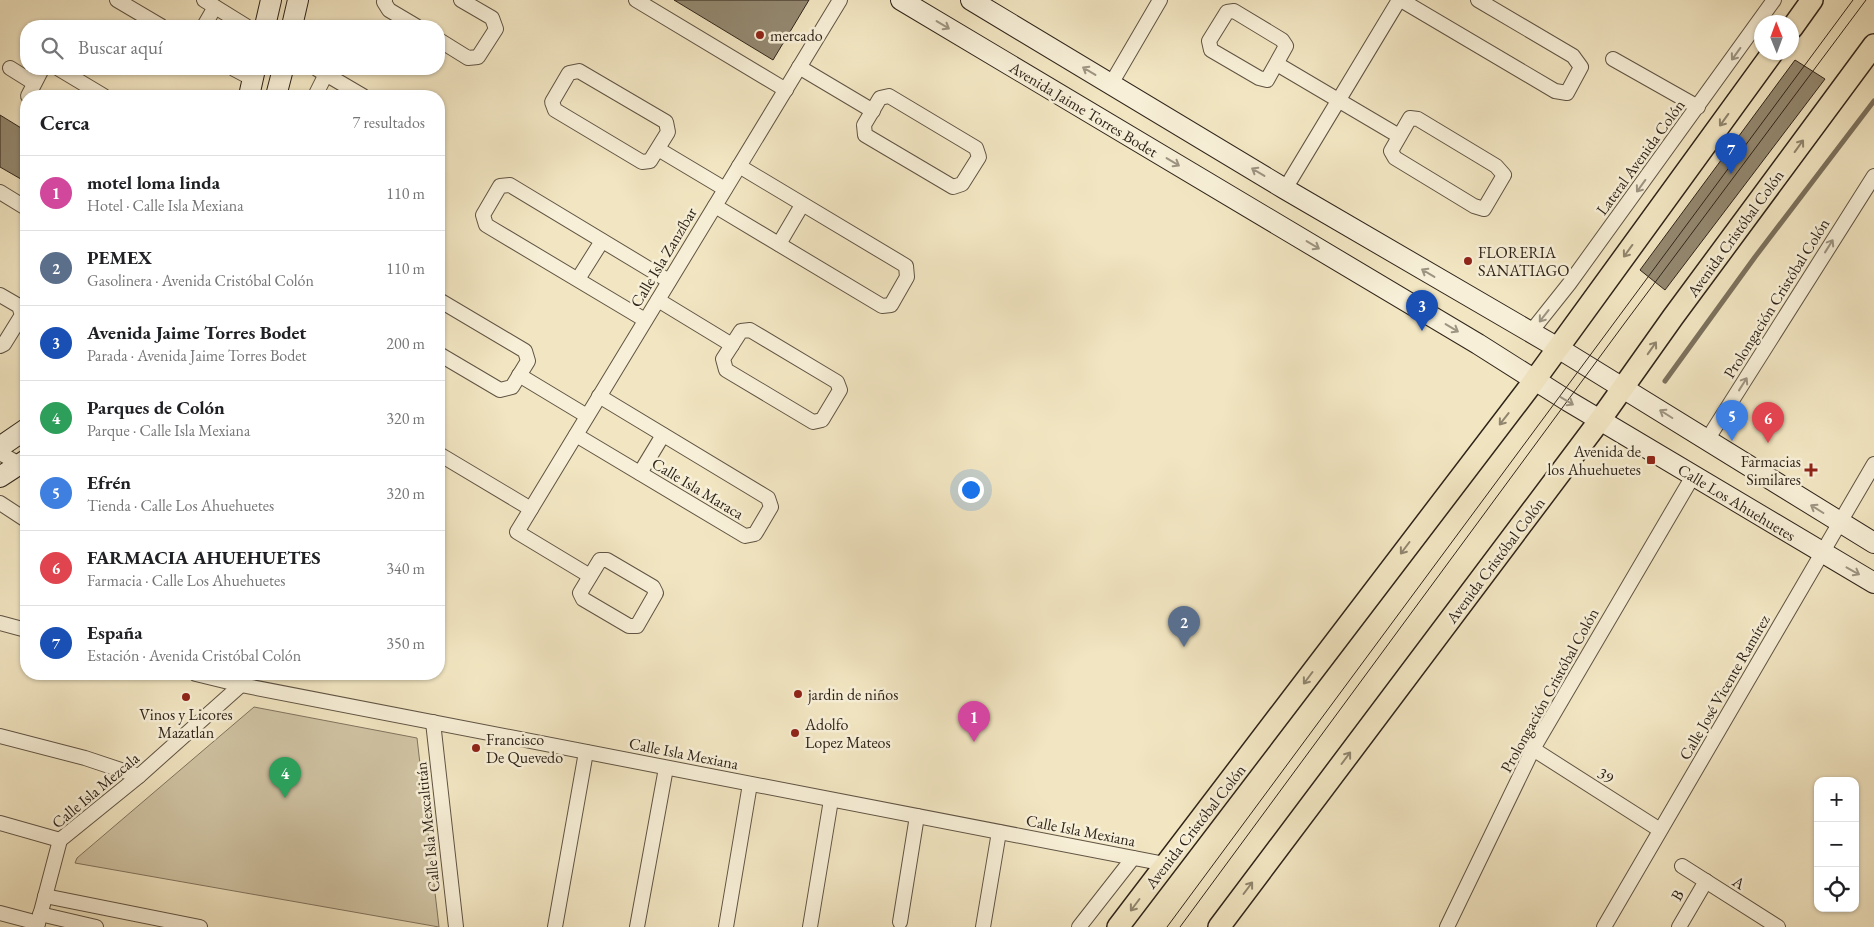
<!DOCTYPE html>
<html lang="es">
<head>
<meta charset="utf-8">
<style>
	body { margin:0; font-family:"EB Garamond",serif; background:#f6f6f6; color:#202124 }
	.controls { position:absolute; right:15px; bottom:15px; display:grid; overflow:hidden; border-radius:10px; box-shadow:0 1px 4px #0004 }
	.controls button { width:45px; height:45px; display:grid; place-items:center; padding:0; border:0; border-bottom:1px solid #e0e0e0; background:#fff; color:#202124; font:25px sans-serif }
	.compass { position:absolute; left:1754px; top:15px; width:45px; height:45px; border-radius:50%; background:#fff; box-shadow:0 1px 4px #0004; rotate:359deg }
	.you { position:absolute; left:970px; top:489px; width:18px; height:18px; margin:-12px; border:4px solid #fff; border-radius:50%; background:#1a73e8; box-shadow:0 0 0 8px #1a73e833 }
	.badge { display:grid; place-items:center; width:32px; height:32px; border-radius:50%; background:#0b8043; color:#fff; font-size:16px; font-weight:700 }
	.pin { position:absolute; translate:-50% -41px; filter:drop-shadow(0 1px 2px #0008) }
	.pin::after { content:''; position:absolute; top:26px; width:18px; height:15px; background:inherit; clip-path:polygon(0 0,100% 0,50% 100%) }
	.list { margin:0; padding:0; list-style:none }
	h2 { display:flex; justify-content:space-between; align-items:center; height:65px; margin:0; padding:0 20px; font-size:21px }
	h2 small { font-size:16px; font-weight:400; color:#757577 }
	.list li { display:grid; grid-template-columns:32px 1fr auto; gap:15px; align-items:center; box-sizing:border-box; height:75px; padding:0 20px; border-top:1px solid #e0e0e0 }
	.list b { display:block; font-size:19px; white-space:nowrap }
	.list p { margin:0; font-size:16px; white-space:nowrap; color:#757577 }
	.list em { font-size:16px; font-style:normal; color:#757577 }
	.icon { flex:none; width:28px; height:28px; fill:none; stroke:currentColor; stroke-width:2; stroke-linecap:round; stroke-linejoin:round }
	.map { position:relative; flex:none; width:1874px; height:927px; overflow:hidden }
	.search { position:absolute; background:#fff; box-shadow:0 1px 4px #0004; left:20px; top:20px; width:425px; height:55px; display:flex; align-items:center; gap:12px; box-sizing:border-box; padding:0 18px; border-radius:20px; color:#757577; font-size:19px }
	.panel { position:absolute; background:#fff; box-shadow:0 1px 4px #0004; left:20px; top:90px; width:425px; height:590px; border-radius:20px }
	.map>svg:first-child { display:block }
	.green { fill:#d1c5a5; stroke:#807460 }
	.lines { fill:none; stroke-linecap:round; stroke-linejoin:round }
	.stream { stroke:#7c715d; stroke-width:5 }
	.building { fill:#948971; stroke:#2f241a }
	.street-casing { stroke:#605444; stroke-width:16 }
	.secondary-casing { stroke:#2f241a; stroke-width:22 }
	.primary-casing { stroke:#2f241a; stroke-width:24 }
	.street { stroke:#f7efd7; stroke-width:14 }
	.secondary { stroke:#f7efd7; stroke-width:20 }
	.primary { stroke:#f2e6c2; stroke-width:21 }
	.tram { stroke:#2f241a; stroke-width:1 }
	.oneway { stroke:#9d9482 }
	.oneway2 { stroke:#90856e }
	.poi-dot { fill:#8f2418; stroke:#f7efd7; stroke-width:2 }
	.labels { text-anchor:middle; stroke-width:5; stroke-linejoin:round; paint-order:stroke }
	.poi-label { font-size:16px; fill:#2f241a; stroke:#f7efd7; text-anchor:start }
	.street-label { font-size:16px; fill:#2f241a; stroke:#f7efd7 }
</style>
</head>
<body>
<div class="map">
<svg width="1874" height="927" viewBox="0 0 1874 927">
	<rect width="100%" height="100%" fill="#f2e6c2"/>
	<filter id="stains"><feTurbulence type="fractalNoise" baseFrequency=".004" numOctaves="4"/><feColorMatrix values="0 0 0 0 .2 0 0 0 0 .09 0 0 0 0 .02 0 0 0 .5 -.17"/></filter>
	<radialGradient id="worn" r=".72"><stop offset=".6" stop-color="#630" stop-opacity="0"/><stop offset="1" stop-color="#630" stop-opacity=".3"/></radialGradient>
	<path class="green" d="M254 707 417 738 439 927 75 863 77 858Z"/>
	<g class="lines">
		<path class="stream" d="M1665 381 1755 257 1874 101"/>
	</g>
	<g class="building">
		<path d="M674 0H809L773 60Z"/>
		<path d="M1795 60 1825 79 1665 290 1640 270Z"/>
		<path d="M0 115 26 131V182L0 167Z"/>
	</g>
	<g class="lines">
		<defs>
			<g id="street">
				<path d="M117 0 161 26"/>
				<path d="M204 0 246 26"/>
				<path d="M385 0 384 2 389 10 416 26"/>
				<path d="M636 0 786 90"/>
				<path d="M1401 0 1555 91 1567 93 1581 67 1573 56 1478 0"/>
				<path d="M1234 11 1282 40 1286 46 1267 80 1259 78 1211 50 1209 41 1227 12Z"/>
				<path d="M204 26 215 7"/>
				<path d="M439 40 468 58 478 57 496 29 492 18 461 0"/>
				<path d="M1613 59 1698 107"/>
				<path d="M1277 64 1399 136"/>
				<path d="M799 67 873 111"/>
				<path d="M10 68 34 83"/>
				<path d="M59 69 104 96"/>
				<path d="M234 69 253 79"/>
				<path d="M317 69 363 96"/>
				<path d="M579 71 666 122 668 132 650 161 642 162 555 110 552 102 569 73Z"/>
				<path d="M1111 84 1160 0"/>
				<path d="M28 96 42 69"/>
				<path d="M315 96 326 74"/>
				<path d="M889 96 976 148 979 157 962 184 953 187 865 135 864 125 880 98Z"/>
				<path d="M1410 118 1418 119 1496 166 1504 175 1484 209 1474 206 1395 158 1391 151Z"/>
				<path d="M658 149 725 189"/>
				<path d="M1285 189 1399 0"/>
				<path d="M0 192 26 208"/>
				<path d="M715 206 882 306 891 305 907 277 906 266 739 166"/>
				<path d="M779 244 802 205"/>
				<path d="M578 279 602 241"/>
				<path d="M0 295 19 306 22 315 4 344 0 346"/>
				<path d="M439 300 525 351 528 361 512 387 500 390 439 354"/>
				<path d="M658 300 732 345"/>
				<path d="M645 320 486 225 483 215 500 186 510 185 669 281"/>
				<path d="M750 330 837 382 840 390 822 420 813 422 726 370 723 359 741 331Z"/>
				<path d="M1530 333 1569 284 1774 0"/>
				<path d="M519 375 587 416"/>
				<path d="M576 435 745 536 755 534 771 507 768 498 599 396"/>
				<path d="M1707 440 1874 176"/>
				<path d="M0 453 26 468"/>
				<path d="M439 454 531 509"/>
				<path d="M640 473 663 435"/>
				<path d="M0 503 26 520"/>
				<path d="M600 560H607L653 587 656 593 637 626H629L583 599 580 593Z"/>
				<path d="M590 576 517 532 840 0"/>
				<path d="M0 623 26 630"/>
				<path d="M196 674 241 685 1165 864"/>
				<path d="M433 722 456 927"/>
				<path d="M0 736 85 758 139 776"/>
				<path d="M1533 749 1660 830"/>
				<path d="M0 823 60 840"/>
				<path d="M1682 866 1778 927"/>
				<path d="M45 896 200 927"/>
				<path d="M0 913 38 923"/>
				<path d="M40 914 96 927"/>
				<path d="M900 922 917 816"/>
				<path d="M37 927 60 840 139 776 241 685"/>
				<path d="M555 927 586 752"/>
				<path d="M637 927 666 768"/>
				<path d="M726 927 750 784"/>
				<path d="M810 927 831 800"/>
				<path d="M983 927 999 832"/>
				<path d="M1079 927 1133 858"/>
				<path d="M1447 927 1533 749 1693 476"/>
				<path d="M1604 927 1874 464"/>
				<path d="M1679 927 1706 881"/>
			</g>
			<g id="secondary">
				<path d="M901 0 1478 344 1568 401 1874 583"/>
				<path d="M971 0 1285 189 1558 348 1874 543"/>
				<path d="M265 26 271 0"/>
				<path d="M292 26 298 0"/>
				<path d="M249 96 255 69"/>
				<path d="M276 96 283 69"/>
				<path d="M0 447 26 429"/>
				<path d="M0 477 26 460"/>
			</g>
			<g id="primary">
				<path d="M1792 28 1812 0"/>
				<path d="M1118 927 1534 381 1773 52"/>
				<path d="M1219 927 1600 420 1673 317 1874 45"/>
			</g>
		</defs>
		<use href="#street" class="street-casing"/>
		<use href="#secondary" class="secondary-casing"/>
		<use href="#primary" class="primary-casing"/>
		<use href="#street" class="street"/>
		<use href="#secondary" class="secondary"/>
		<use href="#primary" class="primary"/>
		<g class="tram">
			<path d="M1167 927 1853 0"/>
			<path d="M1180 927 1624 324 1866 0"/>
		</g>
	</g>
	<defs><path id="oneway-shaft" d="M-6 0H5M1.5-3L5.5 0L1.5 3" fill="none" stroke-width="1.6" stroke-linecap="round" stroke-linejoin="round" transform="scale(1.25)"/></defs>
	<g class="oneway">
		<use href="#oneway-shaft" transform="translate(943 25) rotate(31)"/>
		<use href="#oneway-shaft" transform="translate(1736 54) rotate(126)"/>
		<use href="#oneway-shaft" transform="translate(1089 71) rotate(-149)"/>
		<use href="#oneway-shaft" transform="translate(1173 162) rotate(31)"/>
		<use href="#oneway-shaft" transform="translate(1258 172) rotate(-149)"/>
		<use href="#oneway-shaft" transform="translate(1641 186) rotate(126)"/>
		<use href="#oneway-shaft" transform="translate(1313 245) rotate(31)"/>
		<use href="#oneway-shaft" transform="translate(1829 246) rotate(-58)"/>
		<use href="#oneway-shaft" transform="translate(1428 273) rotate(-149)"/>
		<use href="#oneway-shaft" transform="translate(1544 316) rotate(128)"/>
		<use href="#oneway-shaft" transform="translate(1452 328) rotate(31)"/>
		<use href="#oneway-shaft" transform="translate(1743 384) rotate(-58)"/>
		<use href="#oneway-shaft" transform="translate(1567 401) rotate(31)"/>
		<use href="#oneway-shaft" transform="translate(1666 414) rotate(-148)"/>
		<use href="#oneway-shaft" transform="translate(1817 509) rotate(-148)"/>
		<use href="#oneway-shaft" transform="translate(1853 571) rotate(29)"/>
	</g>
	<g class="oneway2">
		<use href="#oneway-shaft" transform="translate(1724 120) rotate(126)"/>
		<use href="#oneway-shaft" transform="translate(1799 146) rotate(-54)"/>
		<use href="#oneway-shaft" transform="translate(1628 251) rotate(126)"/>
		<use href="#oneway-shaft" transform="translate(1652 348) rotate(-55)"/>
		<use href="#oneway-shaft" transform="translate(1504 419) rotate(128)"/>
		<use href="#oneway-shaft" transform="translate(1405 548) rotate(127)"/>
		<use href="#oneway-shaft" transform="translate(1308 678) rotate(127)"/>
		<use href="#oneway-shaft" transform="translate(1346 758) rotate(-53)"/>
		<use href="#oneway-shaft" transform="translate(1248 888) rotate(-53)"/>
		<use href="#oneway-shaft" transform="translate(1135 905) rotate(127)"/>
	</g>
	<g class="poi-dot">
		<circle cx="760" cy="35" r="5"/>
		<circle cx="1468" cy="261" r="5"/>
		<rect x="1646" y="455" width="10" height="10" rx="2.5"/>
		<path d="M1808.5 462.5h5v5h5v5h-5v5h-5v-5h-5v-5h5z"/>
		<circle cx="798" cy="694" r="5"/>
		<circle cx="186" cy="697" r="5"/>
		<circle cx="795" cy="733" r="5"/>
		<circle cx="476" cy="748" r="5"/>
	</g>
	<g class="labels">
		<g class="poi-label">
			<text x="770" y="41">mercado</text>
			<text x="1478" y="258">FLORERIA<tspan x="1478" dy="18">SANATIAGO</tspan></text>
			<text x="1641" y="457" text-anchor="end">Avenida de<tspan x="1641" dy="18">los Ahuehuetes</tspan></text>
			<text x="1801" y="467" text-anchor="end">Farmacias<tspan x="1801" dy="18">Similares</tspan></text>
			<text x="808" y="700">jardin de niños</text>
			<text x="186" y="720" text-anchor="middle">Vinos y Licores<tspan x="186" dy="18">Mazatlan</tspan></text>
			<text x="805" y="730">Adolfo<tspan x="805" dy="18">Lopez Mateos</tspan></text>
			<text x="486" y="745">Francisco<tspan x="486" dy="18">De Quevedo</tspan></text>
		</g>
		<g class="street-label">
			<text transform="translate(1084 109) rotate(31)" y="6">Avenida Jaime Torres Bodet</text>
			<text transform="translate(1640 157) rotate(-54)" y="6">Lateral Avenida Colón</text>
			<text transform="translate(1735 233) rotate(-54)" y="6">Avenida Cristóbal Colón</text>
			<text transform="translate(663 257) rotate(-59)" y="6">Calle Isla Zanzíbar</text>
			<text transform="translate(1776 298) rotate(-58)" y="6">Prolongación Cristóbal Colón</text>
			<text transform="translate(698 488) rotate(31)" y="6">Calle Isla Maraca</text>
			<text transform="translate(1737 502) rotate(31)" y="6">Calle Los Ahuehuetes</text>
			<text transform="translate(1495 560) rotate(-53)" y="6">Avenida Cristóbal Colón</text>
			<text transform="translate(1724 687) rotate(-60)" y="6">Calle José Vicente Ramírez</text>
			<text transform="translate(1549 690) rotate(-61)" y="6">Prolongación Cristóbal Colón</text>
			<text transform="translate(684 753) rotate(11)" y="6">Calle Isla Mexiana</text>
			<text transform="translate(1606 775) rotate(33)" y="6">39</text>
			<text transform="translate(95 790) rotate(-40)" y="6">Calle Isla Mezcala</text>
			<text transform="translate(1195 826) rotate(-52)" y="6">Avenida Cristóbal Colón</text>
			<text transform="translate(427 827) rotate(-96)" y="6">Calle Isla Mexcaltitán</text>
			<text transform="translate(1081 830) rotate(11)" y="6">Calle Isla Mexiana</text>
			<text transform="translate(1739 882) rotate(32)" y="6">A</text>
			<text transform="translate(1677 895) rotate(-60)" y="6">B</text>
		</g>
	</g>
	<rect width="100%" height="100%" filter="url(#stains)"/>
	<rect width="100%" height="100%" fill="url(#worn)"/>
</svg>
<div class="controls">
<button>+</button>
<button>−</button>
<button><svg class="icon" aria-label="locate" viewBox="0 0 24 24"><circle cx="12" cy="12" r="6"/><path d="M12 2v4M12 18v4M2 12h4M18 12h4"/></svg></button>
</div>
<svg class="compass" viewBox="-18 -18 36 36"><path d="M0-13l5 13h-10z" fill="#e53935"/><path d="M0 13l5-13h-10z" fill="#757577"/></svg>
<div class="you"></div>
<div class="pin badge" style="left:974px;top:742px;background:#d1479c">1</div>
<div class="pin badge" style="left:1184px;top:647px;background:#5c6f8a">2</div>
<div class="pin badge" style="left:1422px;top:331px;background:#1a4fb4">3</div>
<div class="pin badge" style="left:285px;top:798px;background:#2e9e5b">4</div>
<div class="pin badge" style="left:1732px;top:441px;background:#3f7fe0">5</div>
<div class="pin badge" style="left:1768px;top:443px;background:#e0444e">6</div>
<div class="pin badge" style="left:1731px;top:174px;background:#1a4fb4">7</div>
<div class="search"><svg class="icon" aria-label="search" viewBox="0 0 24 24"><circle cx="10" cy="10" r="6"/><path d="M15 15l6 6"/></svg>Buscar aquí</div>
<section class="panel">
<h2>Cerca<small>7 resultados</small></h2>
<ul class="list">
<li><span class="badge" style="background:#d1479c">1</span><div><b>motel loma linda</b><p>Hotel · Calle Isla Mexiana</p></div><em>110 m</em></li>
<li><span class="badge" style="background:#5c6f8a">2</span><div><b>PEMEX</b><p>Gasolinera · Avenida Cristóbal Colón</p></div><em>110 m</em></li>
<li><span class="badge" style="background:#1a4fb4">3</span><div><b>Avenida Jaime Torres Bodet</b><p>Parada · Avenida Jaime Torres Bodet</p></div><em>200 m</em></li>
<li><span class="badge" style="background:#2e9e5b">4</span><div><b>Parques de Colón</b><p>Parque · Calle Isla Mexiana</p></div><em>320 m</em></li>
<li><span class="badge" style="background:#3f7fe0">5</span><div><b>Efrén</b><p>Tienda · Calle Los Ahuehuetes</p></div><em>320 m</em></li>
<li><span class="badge" style="background:#e0444e">6</span><div><b>FARMACIA AHUEHUETES</b><p>Farmacia · Calle Los Ahuehuetes</p></div><em>340 m</em></li>
<li><span class="badge" style="background:#1a4fb4">7</span><div><b>España</b><p>Estación · Avenida Cristóbal Colón</p></div><em>350 m</em></li>
</ul>
</section>
</div>
</body>
</html>
